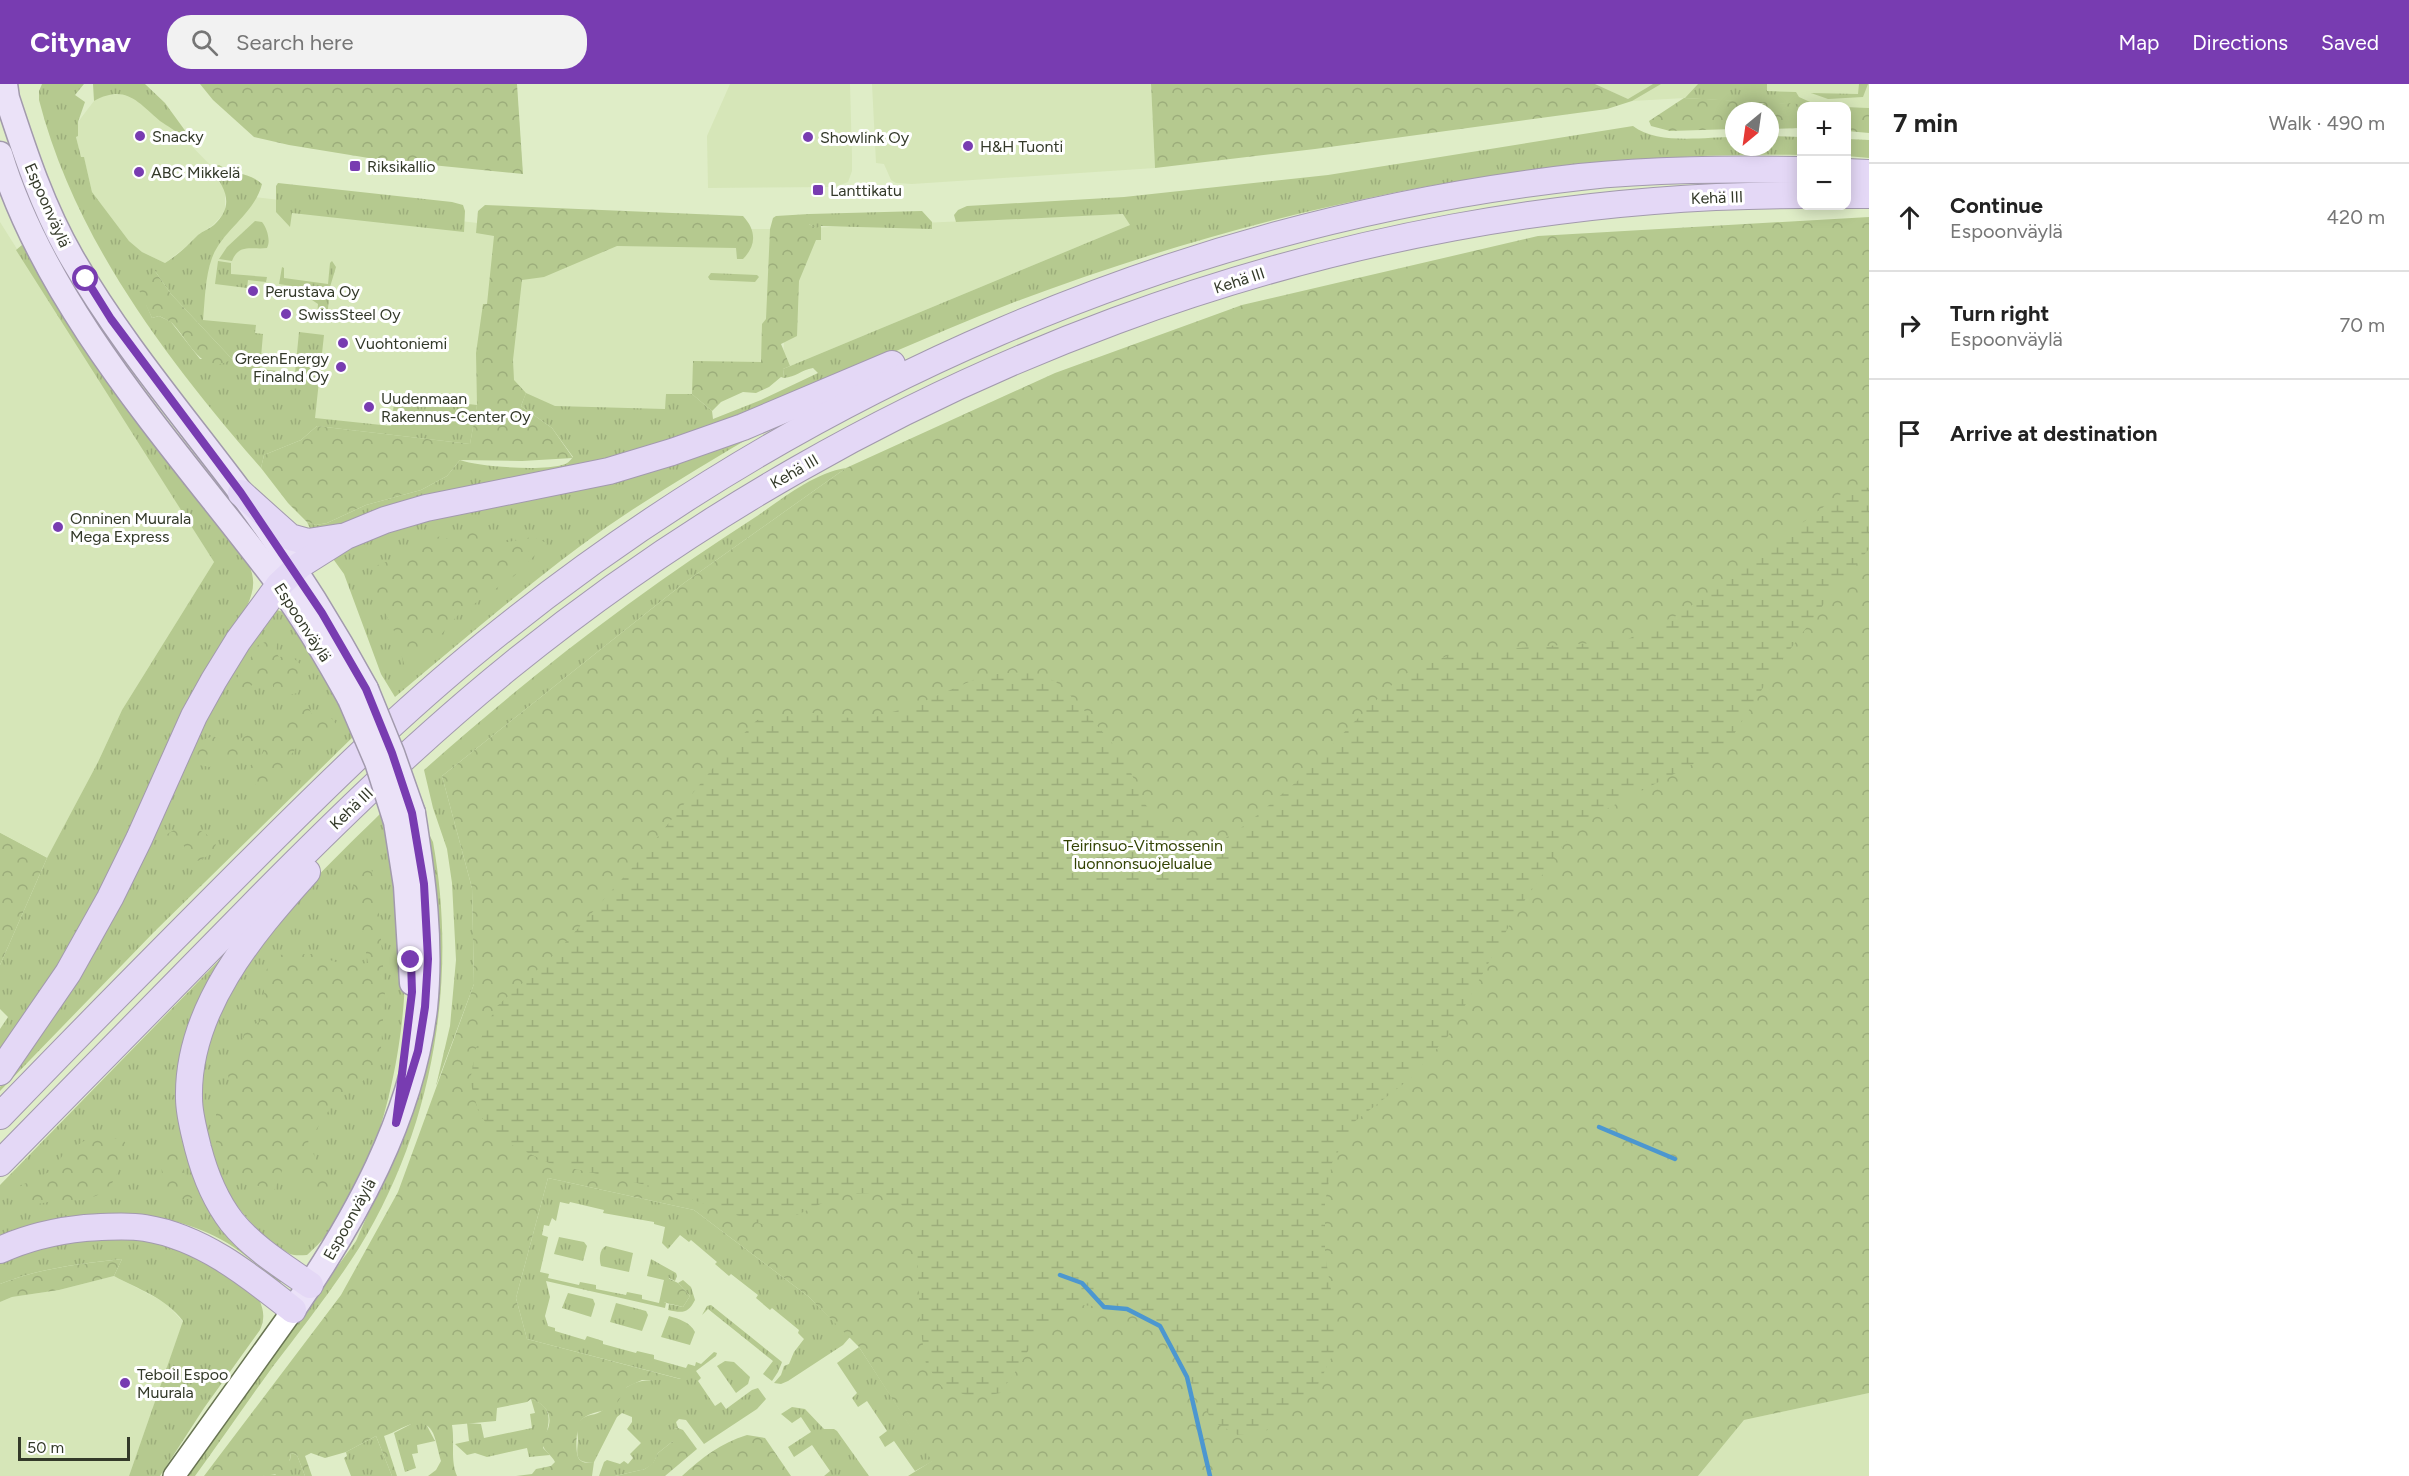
<!DOCTYPE html>
<html lang="en">
<head>
<meta charset="utf-8">
<style>
	body { margin:0; font-family:Figtree,sans-serif; background:#f2f2f2; color:#222 }
	.controls { position:absolute; right:18px; top:18px; display:grid; overflow:hidden; border-radius:12px; box-shadow:0 3px 15px #0003 }
	.controls button { width:54px; height:54px; display:grid; place-items:center; padding:0; border:0; border-bottom:2px solid #e0e0e0; background:#fff; color:#222; font:30px sans-serif }
	.compass { position:absolute; left:1725px; top:18px; width:54px; height:54px; border-radius:50%; background:#fff; box-shadow:0 3px 15px #0003; rotate:209deg }
	.scale { position:absolute; left:18px; bottom:15px; width:112px; box-sizing:border-box; padding-left:6px; border:3px solid #333929; border-top:0; font-size:16px; line-height:21px; white-space:nowrap; color:#333929; -webkit-text-stroke:4px #fff; paint-order:stroke }
	.stop { position:absolute; width:18px; height:18px; margin:-14px; border:4px solid #783cb1; border-radius:50%; background:#fff }
	.stop.end { background:#783cb1; border-color:#fff; box-shadow:0 2px 6px #0008 }
	.list { margin:0; padding:0; list-style:none }
	h2 { display:flex; justify-content:space-between; align-items:center; height:78px; margin:0; padding:0 24px; font-size:26px }
	h2 small { font-size:20px; font-weight:400; color:#767676 }
	.list li { display:grid; grid-template-columns:39px 1fr auto; gap:18px; align-items:center; box-sizing:border-box; height:108px; padding:0 24px; border-top:2px solid #e0e0e0 }
	.list b { display:block; font-size:22px; white-space:nowrap }
	.list p { margin:0; font-size:20px; white-space:nowrap; color:#767676 }
	.list em { font-size:20px; font-style:normal; color:#767676 }
	.icon { flex:none; width:33px; height:33px; fill:none; stroke:currentColor; stroke-width:2; stroke-linecap:round; stroke-linejoin:round }
	.map { position:relative; flex:none; width:1869px; height:1392px; overflow:hidden }
	header { display:flex; align-items:center; gap:36px; box-sizing:border-box; height:84px; padding:0 30px; background:#783cb1; color:#fff }
	header strong { font-size:28px }
	nav { display:flex; gap:33px; margin-inline-start:auto; font-size:21px }
	.search { width:420px; height:54px; background:#f2f2f2; display:flex; align-items:center; gap:15px; box-sizing:border-box; padding:0 21px; border-radius:24px; color:#767676; font-size:22px }
	main { display:flex }
	aside { flex:1; background:#fff }
	.map>svg:first-child { display:block }
	.built { fill:#d6e6b8 }
	.grass { fill:url(#grass-tufts); fill-rule:evenodd }
	.forest { fill:url(#forest-crowns) }
	.wetland { fill:url(#wetland-marsh) }
	.lines { fill:none; stroke-linecap:round; stroke-linejoin:round }
	.stream { stroke:#4c97d0; stroke-width:4.5 }
	.secondary-casing { stroke:#697553; stroke-width:24 }
	.primary-casing { stroke:#a29aad; stroke-width:27 }
	.trunk-casing { stroke:#a29aad; stroke-width:28 }
	.secondary { stroke:#fff; stroke-width:21 }
	.primary { stroke:#ebe2f8; stroke-width:24 }
	.trunk { stroke:#e4d8f6; stroke-width:26 }
	.primary-bridge-casing { stroke:#a29aad; stroke-width:27; stroke-linecap:butt }
	.primary-bridge { stroke:#ebe2f8; stroke-width:24 }
	.route { stroke:#783cb1; stroke-width:8 }
	.poi-dot { fill:#783cb1; stroke:#fff; stroke-width:2 }
	.labels { text-anchor:middle; stroke-width:6; stroke-linejoin:round; paint-order:stroke }
	.poi-label { font-size:16px; fill:#333929; stroke:#fff; text-anchor:start }
	.street-label { font-size:16px; fill:#333929; stroke:#fff }
	.park-label { font-size:16px; fill:#334303; stroke:#fff }
</style>
</head>
<body>
<header>
<strong>Citynav</strong>
<div class="search"><svg class="icon" aria-label="search" viewBox="0 0 24 24"><circle cx="10" cy="10" r="6"/><path d="M15 15l6 6"/></svg>Search here</div>
<nav><a>Map</a><a>Directions</a><a>Saved</a></nav>
</header>
<main>
<div class="map">
<svg width="1869" height="1392" viewBox="0 0 1869 1392">
	<defs>
		<pattern id="grass-tufts" width="24" height="20" patternUnits="userSpaceOnUse" patternTransform="scale(1.5)"><rect width="24" height="20" fill="#b5c98f"/><path d="M3 7l-1-3M5 7V3M7 7l1-3M15 17l-1-3M17 17v-4M19 17l1-3" fill="none" stroke="#9cad7b"/></pattern>
		<pattern id="forest-crowns" width="20" height="18" patternUnits="userSpaceOnUse" patternTransform="scale(1.5)"><rect width="20" height="18" fill="#b5c98f"/><path d="M2 6a3 3 0 1 1 6 0M12 15a3 3 0 1 1 6 0" fill="none" stroke="#9cad7b"/></pattern>
		<pattern id="wetland-marsh" width="20" height="14" patternUnits="userSpaceOnUse" patternTransform="scale(1.5)"><rect width="20" height="14" fill="#b5c98f"/><path d="M1 5h8M5 5V1M11 12h8M15 12V8" fill="none" stroke="#9cad7b"/></pattern>
	</defs>
	<rect width="100%" height="100%" fill="#dfedc7"/>
	<g class="built">
		<path d="M730 0H850L852 73V87L848 98 835 103 708 104 707 52Z"/>
		<path d="M872 0H1151L1155 84 912 100 896 99 891 96 884 80 876 79Z"/>
		<path d="M1595 0H1869V24L1685 14 1632 17Z"/>
		<path d="M116 6 128 8 163 39 175 45 212 83 211 87 225 106V128L213 141 201 149 187 162 165 179 142 168 129 157 92 108 84 74H81L76 53 78 51V38L94 17 104 9Z"/>
		<path d="M236 111 512 143 492 363 317 342 259 304 179 217Z"/>
		<path d="M1124 130 1130 141 783 285 786 193 807 144Z"/>
		<path d="M0 138 214 478 122 626 98 678 47 774 0 749Z"/>
		<path d="M752 145H770L780 153 768 278 638 343 528 321 506 300 514 194 596 154Z"/>
		<path d="M114 1192 166 1219 183 1238 129 1392H0V1218L12 1213 59 1206Z"/>
		<path d="M1869 1309V1392H1698L1744 1336Z"/>
	</g>
	<g class="grass">
		<path d="M42 0H84L75 11 85 18 78 38V52L76 53 81 73H84L92 108 129 157 142 168 165 179C178 171 187 162 198 151 203 147 209 145 214 141 234 123 227 104 211 87L212 83 219 81C232 90 251 89 262 100 254 131 223 145 212 174 205 193 205 216 203 236L256 241 255 249 263 250 260 285 295 289 299 248 324 251 315 334 391 342 395 312 477 321 470 360 317 342 301 356 264 371 261 384C168 277 75 156 39 16V7ZM155 187 171 210 232 275H200L171 238 159 232 152 234 146 220Z"/>
		<path d="M93 0H145L165 19 189 52 182 53C176 46 168 43 160 37 137 17 125 0 94 17Z"/>
		<path d="M1698 0H1767V7L1796 8 1799 13 1819 22 1685 14Z"/>
		<path d="M1859 0H1868L1863 13 1828 15 1811 9 1858 10Z"/>
		<path d="M1633 42C1657 61 1704 53 1734 53V63H1770V52L1801 53V71C1532 66 1264 124 1012 219 901 262 794 315 682 355 641 370 596 378 554 389 474 411 394 432 314 453L307 438 316 441 327 439 366 421 421 406 447 392 460 376C479 383 542 387 562 381 567 380 570 377 573 373L552 344 521 322 526 309 555 322 665 325 666 310H692L712 327 713 335 761 316 818 289 813 284C801 286 796 293 784 294L783 285 1130 141 1123 130 956 138 954 131 958 126 967 122 1124 113 1328 91Z"/>
		<path d="M1847 55 1869 56V74L1847 72Z"/>
		<path d="M278 99 452 118 463 121 465 127 464 148 292 129 290 143 276 128V102Z"/>
		<path d="M922 127 932 138V145L821 142 817 145 809 140V130Z"/>
		<path d="M255 137 262 138C267 144 271 157 267 164 252 166 239 159 232 177L219 175 227 163Z"/>
		<path d="M22 161 248 479C256 495 254 507 247 522L200 597 119 773 30 929 0 972V945L8 933 0 925V881L47 774 0 771V749L47 774 98 678 122 626 214 478 16 166Z"/>
		<path d="M218 177 231 179V190L267 193 266 198 248 196 247 204 215 200Z"/>
		<path d="M332 177 336 183 330 203 305 204 279 200 282 183 284 184V194L328 200 330 179Z"/>
		<path d="M711 189 757 191 759 193 755 198 710 196 708 193Z"/>
		<path d="M307 207H330L327 233 317 232 318 220 306 212Z"/>
		<path d="M775 339C708 378 641 417 579 463 516 510 456 562 395 613L381 590 344 490 331 472 382 450 434 434Z"/>
		<path d="M846 384 684 499 442 692 472 804 474 900 436 1002 450 942 456 876 452 799 447 765 433 724 424 686C528 593 637 509 754 434 781 416 813 389 846 384Z"/>
		<path d="M274 525 286 529 296 543 358 648 154 848 0 1007V1003L28 965 225 595Z"/>
		<path d="M383 727 388 740C392 775 396 810 399 844 401 861 405 878 405 894 403 978 374 1115 307 1171 302 1171 295 1172 290 1170 268 1158 244 1134 231 1113 215 1086 199 1038 200 1005 200 997 203 987 205 979 223 878 313 796 383 727Z"/>
		<path d="M430 752 433 758C458 896 433 1044 359 1164 333 1205 303 1243 274 1281 247 1318 222 1355 195 1392H187L191 1383 356 1157 392 1075 407 1030 428 754Z"/>
		<path d="M236 859 203 915 201 1096 284 1194 280 1199C263 1186 247 1172 229 1160 175 1126 99 1123 38 1139 25 1143 13 1149 0 1154V1101Z"/>
		<path d="M548 1094 694 1126 809 1213 850 1253 843 1261 788 1297 781 1300 774 1299 781 1291 784 1282 789 1280 794 1268 804 1255 798 1249 799 1246 772 1224 770 1226 756 1214 758 1211 731 1190 729 1192 715 1180 717 1178 691 1156 689 1158 680 1151 668 1165 662 1159 665 1143 654 1140V1138L603 1129 604 1126 570 1118 569 1120 560 1118 556 1137 552 1134 549 1142 544 1141 542 1151 548 1153 540 1188 549 1190 548 1194 579 1201 580 1198 596 1201V1205L626 1211 627 1208 642 1211V1215L659 1219 664 1196 647 1192 651 1175 676 1189 677 1192 675 1197 669 1194 664 1218 666 1219 665 1224 546 1197 550 1213 545 1232 548 1242 555 1244V1247L585 1256 587 1252 603 1257V1260L636 1269 637 1267 654 1271V1275L686 1284 688 1280 695 1282 696 1278 701 1280 714 1268 717 1269 716 1272 696 1287 701 1294 698 1297 715 1322 721 1318 726 1325 752 1306 758 1304 766 1315 757 1325 704 1360 686 1336 679 1335 676 1338 678 1344 674 1345 673 1357 658 1369 653 1380 645 1385 615 1392H599L604 1378 607 1376 620 1380 624 1377 628 1380 633 1374 630 1370 641 1359 627 1345 632 1338V1333L622 1329 617 1333 594 1378C574 1380 577 1371 578 1356 578 1349 575 1343 579 1338 584 1330 593 1332 600 1328 610 1323 617 1310 627 1303 643 1292 663 1298 681 1295L527 1255 516 1214Z"/>
		<path d="M120 1149 188 1164 259 1215C264 1227 265 1234 260 1246L204 1324 160 1392H129L183 1237C166 1214 138 1205 114 1192L122 1175C80 1180 39 1184 0 1200V1175L44 1158Z"/>
		<path d="M559 1153 584 1158 587 1162 583 1177 554 1170Z"/>
		<path d="M606 1162 633 1169 629 1188 601 1182C599 1176 599 1165 606 1162Z"/>
		<path d="M683 1196 691 1203 695 1216C688 1230 682 1229 668 1226L669 1220 683 1223 690 1212 678 1199Z"/>
		<path d="M568 1209 593 1215 595 1220 591 1233 562 1224Z"/>
		<path d="M616 1219 646 1227 648 1231 642 1247 610 1238Z"/>
		<path d="M711 1221 782 1278 778 1288 772 1297 763 1290 773 1277 708 1225 702 1231 707 1222Z"/>
		<path d="M669 1232C679 1235 690 1238 695 1248L690 1261 661 1253Z"/>
		<path d="M859 1263 933 1377 915 1387 894 1357 885 1363 879 1353 887 1347 867 1317 858 1323 852 1314 857 1309 837 1279Z"/>
		<path d="M725 1277 734 1278 750 1293 748 1300 736 1309 717 1282Z"/>
		<path d="M531 1315C558 1324 547 1343 543 1364L550 1371 529 1373 527 1364 487 1373 475 1369 467 1371 455 1360 469 1357 467 1339 481 1340 484 1354 532 1344 530 1330 535 1329Z"/>
		<path d="M792 1323 805 1325 824 1345H834L837 1347 869 1392H824L830 1387 812 1361 794 1373 788 1363 811 1348 801 1333 792 1339 781 1330Z"/>
		<path d="M417 1337 426 1340 435 1357 417 1361 418 1369 412 1370 416 1384 405 1388 394 1349Z"/>
		<path d="M376 1352 392 1392H351L344 1374 347 1372 346 1368Z"/>
		<path d="M291 1369 297 1371 305 1392H263L266 1390 275 1391 290 1376Z"/>
	</g>
	<g class="forest">
		<path d="M200 0H517L523 90 381 76 289 61 254 53 213 16Z"/>
		<path d="M1151 0H1595L1628 15 1653 0H1661L1632 17 1607 25 1315 65 1155 84Z"/>
		<path d="M1684 14 1706 15 1836 22H1802L1801 44 1770 45V27H1734V45L1670 47 1651 42 1649 37Z"/>
		<path d="M1847 23 1869 24V49L1847 47Z"/>
		<path d="M485 121 743 132C756 146 757 161 743 175H737L736 164 617 162 544 193 522 196 513 276 514 296 526 309 521 322 552 344 573 374 522 377 460 376 447 392 421 406 366 421 327 439 316 441 307 438 288 419 261 384 264 371 301 356 317 342 470 360 477 321 476 269 483 220H487L494 152 476 149 478 127Z"/>
		<path d="M809 130V140L816 144 821 142V156H816L799 197 797 252 781 260 790 282 783 285 784 294 781 293 769 303 756 309 743 308 721 318 712 327 692 310 693 277 761 278 762 240 766 235 770 145 773 134 776 132Z"/>
		<path d="M1869 133V1309L1744 1336 1698 1392H908L932 1377 859 1263 809 1213 694 1126 548 1094 516 1214 527 1255 684 1296H642L627 1303 614 1324C604 1327 590 1328 582 1335 576 1340 574 1372 580 1376 584 1380 589 1378 594 1378L592 1392H516L532 1390 536 1385 551 1382 555 1378C552 1371 543 1367 542 1358 542 1352 548 1348 549 1341 552 1327 542 1319 531 1315L527 1318 497 1324 496 1337 452 1341C455 1359 450 1375 457 1392H428L436 1386 441 1377C438 1368 437 1358 433 1349 422 1327 400 1347 384 1352L397 1392H392L376 1352 346 1368 325 1374 311 1369 305 1372 312 1392H305L297 1371 291 1369 288 1385 284 1389 263 1392H204L341 1211 398 1108 474 900 472 804 442 692 684 499 846 384 1055 289 1242 221 1538 152Z"/>
		<path d="M155 187 171 210 232 275C202 294 189 256 172 239 168 236 163 234 159 232L152 234 138 204Z"/>
		<path d="M473 445 493 461 532 453 547 459 514 492 457 532 415 581 406 586 394 547 376 510 373 483 404 471 440 452 454 457Z"/>
		<path d="M272 555 277 559 276 568 279 573 291 572 307 586 298 609 287 611 273 603 271 590 242 607 234 600C240 586 251 580 254 563Z"/>
		<path d="M302 623 309 624 313 634 319 637 331 634 337 641C327 654 312 662 296 664L290 672 291 684 274 703 261 705 252 698 250 682 261 672 267 662 268 650 279 634Z"/>
		<path d="M250 647 256 655 255 664 235 682 217 675 210 683 199 681 195 673 205 655 214 652 227 665Z"/>
		<path d="M181 742C196 744 208 748 216 760 214 767 204 776 197 777L186 767 183 760 164 759V752Z"/>
		<path d="M0 749 47 774 0 881Z"/>
		<path d="M370 776 379 830 385 908 380 978 368 993 335 1017 308 1058 320 1084 334 1106 331 1115 321 1118 283 1084 274 1107 246 1098 216 1062V1018L232 1003 223 977 242 969 244 944 260 938 265 923 263 892 275 871 312 870 345 881 368 879 353 799 354 781Z"/>
		<path d="M90 1053 124 1055 128 1068 108 1107 85 1116 53 1117 23 1123 13 1106 51 1087 63 1071Z"/>
		<path d="M169 1058 179 1066 188 1102 199 1113 180 1116 165 1106C161 1090 159 1072 169 1058Z"/>
		<path d="M122 1175 114 1192 59 1206 12 1213 0 1218V1200C39 1184 81 1180 122 1175Z"/>
		<path d="M668 1194 678 1199 690 1212 683 1223 663 1218Z"/>
		<path d="M678 1344 683 1346 697 1365 665 1392H615L645 1385 653 1379 658 1369 673 1357 671 1351 674 1345Z"/>
		<path d="M747 1351 765 1354 791 1392H682C701 1374 721 1359 747 1351Z"/>
	</g>
	<path class="wetland" d="M1853 401 1869 404V465L1829 513 1769 594 1726 663 1593 732 1563 761 1518 826 1448 952 1411 994 1354 1038 1332 1079 1325 1119V1170L1335 1230V1266L1317 1303 1265 1348 1238 1351 1212 1337 1160 1242 1127 1225 1081 1221 1055 1235 1039 1248 1018 1284 1000 1309 975 1314 942 1303 926 1280 920 1242 917 1155 911 1130 897 1117 875 1109 842 1110 799 1130 765 1141 659 1104 549 1079 499 1055 479 1030 470 997 476 964 496 923 556 869 639 776 725 669 757 636 813 629 865 636 913 622 985 591 1025 588 1055 597 1077 618 1124 673 1145 720 1168 748 1182 760 1211 764 1248 739 1302 693 1351 641 1401 592 1456 568 1624 557 1680 530Z"/>
	<g class="lines">
		<g class="stream">
			<path d="M1599 1043 1675 1075"/>
			<path d="M1060 1191 1082 1199 1104 1223 1127 1225 1160 1242 1187 1293 1210 1392"/>
		</g>
		<defs>
			<path id="secondary" d="M174 1392 293 1226"/>
			<g id="primary">
				<path d="M5 0 7 14C25 69 43 124 72 174 119 256 182 330 239 406 286 469 329 537 366 605"/>
				<path d="M0 70C47 227 181 370 278 499 305 536 328 575 350 615"/>
				<path d="M396 738 406 802 412 899"/>
				<path d="M293 1226C355 1136 412 1034 425 924 432 858 423 793 413 729"/>
			</g>
			<g id="trunk">
				<path d="M1846 88 1869 89"/>
				<path d="M1846 111H1869"/>
				<path d="M241 409 290 453 308 458 340 453"/>
				<path d="M307 788C251 850 187 926 189 1014 189 1031 194 1047 198 1064 205 1091 215 1116 232 1138 253 1164 283 1182 310 1201"/>
				<path d="M0 988 68 889 110 814 139 755 194 632 214 596 238 557 279 501 300 481 346 452 385 436 426 424 609 387 672 368 743 343 892 280"/>
				<path d="M0 1032C81 948 163 865 245 783 322 706 400 629 485 560 797 306 1179 138 1580 93 1653 85 1727 85 1802 86"/>
				<path d="M0 1079C84 993 168 907 253 821 335 738 419 656 509 583 871 289 1334 111 1802 111"/>
				<path d="M0 1166C26 1154 56 1147 85 1144 104 1143 126 1141 145 1144 202 1153 249 1191 293 1226"/>
			</g>
		</defs>
		<use href="#secondary" class="secondary-casing"/>
		<use href="#primary" class="primary-casing"/>
		<use href="#trunk" class="trunk-casing"/>
		<use href="#secondary" class="secondary"/>
		<use href="#primary" class="primary"/>
		<use href="#trunk" class="trunk"/>
		<defs>
			<g id="primary-bridge">
				<path d="M366 605 392 669 413 729"/>
				<path d="M350 615 377 678 396 738"/>
			</g>
		</defs>
		<use href="#primary-bridge" class="primary-bridge-casing"/>
		<use href="#primary-bridge" class="primary-bridge"/>
	</g>
	<g class="lines">
		<path class="route" d="M86 195 111 235 241 409 322 529 366 605 392 669 412 729 424 800 428 875 425 923 418 967 396 1039 412 908 411 876"/>
	</g>
	<g class="poi-dot">
		<circle cx="140" cy="52" r="6"/>
		<circle cx="808" cy="53" r="6"/>
		<circle cx="968" cy="62" r="6"/>
		<rect x="349" y="76" width="12" height="12" rx="3"/>
		<circle cx="139" cy="88" r="6"/>
		<rect x="812" y="100" width="12" height="12" rx="3"/>
		<circle cx="253" cy="207" r="6"/>
		<circle cx="286" cy="230" r="6"/>
		<circle cx="343" cy="259" r="6"/>
		<circle cx="341" cy="283" r="6"/>
		<circle cx="369" cy="323" r="6"/>
		<circle cx="58" cy="443" r="6"/>
		<circle cx="125" cy="1299" r="6"/>
	</g>
	<g class="labels">
		<g class="poi-label">
			<text x="152" y="58">Snacky</text>
			<text x="820" y="59">Showlink Oy</text>
			<text x="980" y="68">H&amp;H Tuonti</text>
			<text x="367" y="88">Riksikallio</text>
			<text x="151" y="94">ABC Mikkelä</text>
			<text x="830" y="112">Lanttikatu</text>
			<text x="265" y="213">Perustava Oy</text>
			<text x="298" y="236">SwissSteel Oy</text>
			<text x="355" y="265">Vuohtoniemi</text>
			<text x="329" y="280" text-anchor="end">GreenEnergy<tspan x="329" dy="18">Finalnd Oy</tspan></text>
			<text x="381" y="320">Uudenmaan<tspan x="381" dy="18">Rakennus-Center Oy</tspan></text>
			<text x="70" y="440">Onninen Muurala<tspan x="70" dy="18">Mega Express</tspan></text>
			<text x="137" y="1296">Teboil Espoo<tspan x="137" dy="18">Muurala</tspan></text>
		</g>
		<g class="street-label">
			<text transform="translate(1717 113) rotate(-2)" y="6">Kehä III</text>
			<text transform="translate(48 121) rotate(66)" y="6">Espoonväylä</text>
			<text transform="translate(1239 196) rotate(-18)" y="6">Kehä III</text>
			<text transform="translate(794 387) rotate(-30)" y="6">Kehä III</text>
			<text transform="translate(303 538) rotate(57)" y="6">Espoonväylä</text>
			<text transform="translate(351 724) rotate(-44)" y="6">Kehä III</text>
			<text transform="translate(349 1135) rotate(-61)" y="6">Espoonväylä</text>
		</g>
		<g class="park-label">
			<text x="1143" y="767">Teirinsuo-Vitmossenin<tspan x="1143" dy="18">luonnonsuojelualue</tspan></text>
		</g>
	</g>
</svg>
<div class="controls">
<button>+</button>
<button>−</button>
</div>
<svg class="compass" viewBox="-18 -18 36 36"><path d="M0-13l5 13h-10z" fill="#e53935"/><path d="M0 13l5-13h-10z" fill="#767676"/></svg>
<div class="scale">50 m</div>
<div class="stop" style="left:86px;top:195px"></div>
<div class="stop end" style="left:411px;top:876px"></div>
</div>
<aside>
<h2>7 min<small>Walk · 490 m</small></h2>
<ul class="list">
<li><svg class="icon" aria-label="ahead" viewBox="0 0 24 24"><path d="M12 20V5M6 11l6-6 6 6"/></svg><div><b>Continue</b><p>Espoonväylä</p></div><em>420 m</em></li>
<li><svg class="icon" aria-label="right" viewBox="0 0 24 24"><path d="M7 20v-9h11M14 6l5 5-5 5"/></svg><div><b>Turn right</b><p>Espoonväylä</p></div><em>70 m</em></li>
<li><svg class="icon" aria-label="arrive" viewBox="0 0 24 24"><path d="M6 21V4h12l-3 4 3 4H6"/></svg><div><b>Arrive at destination</b></div></li>
</ul>
</aside>
</main>
</body>
</html>
